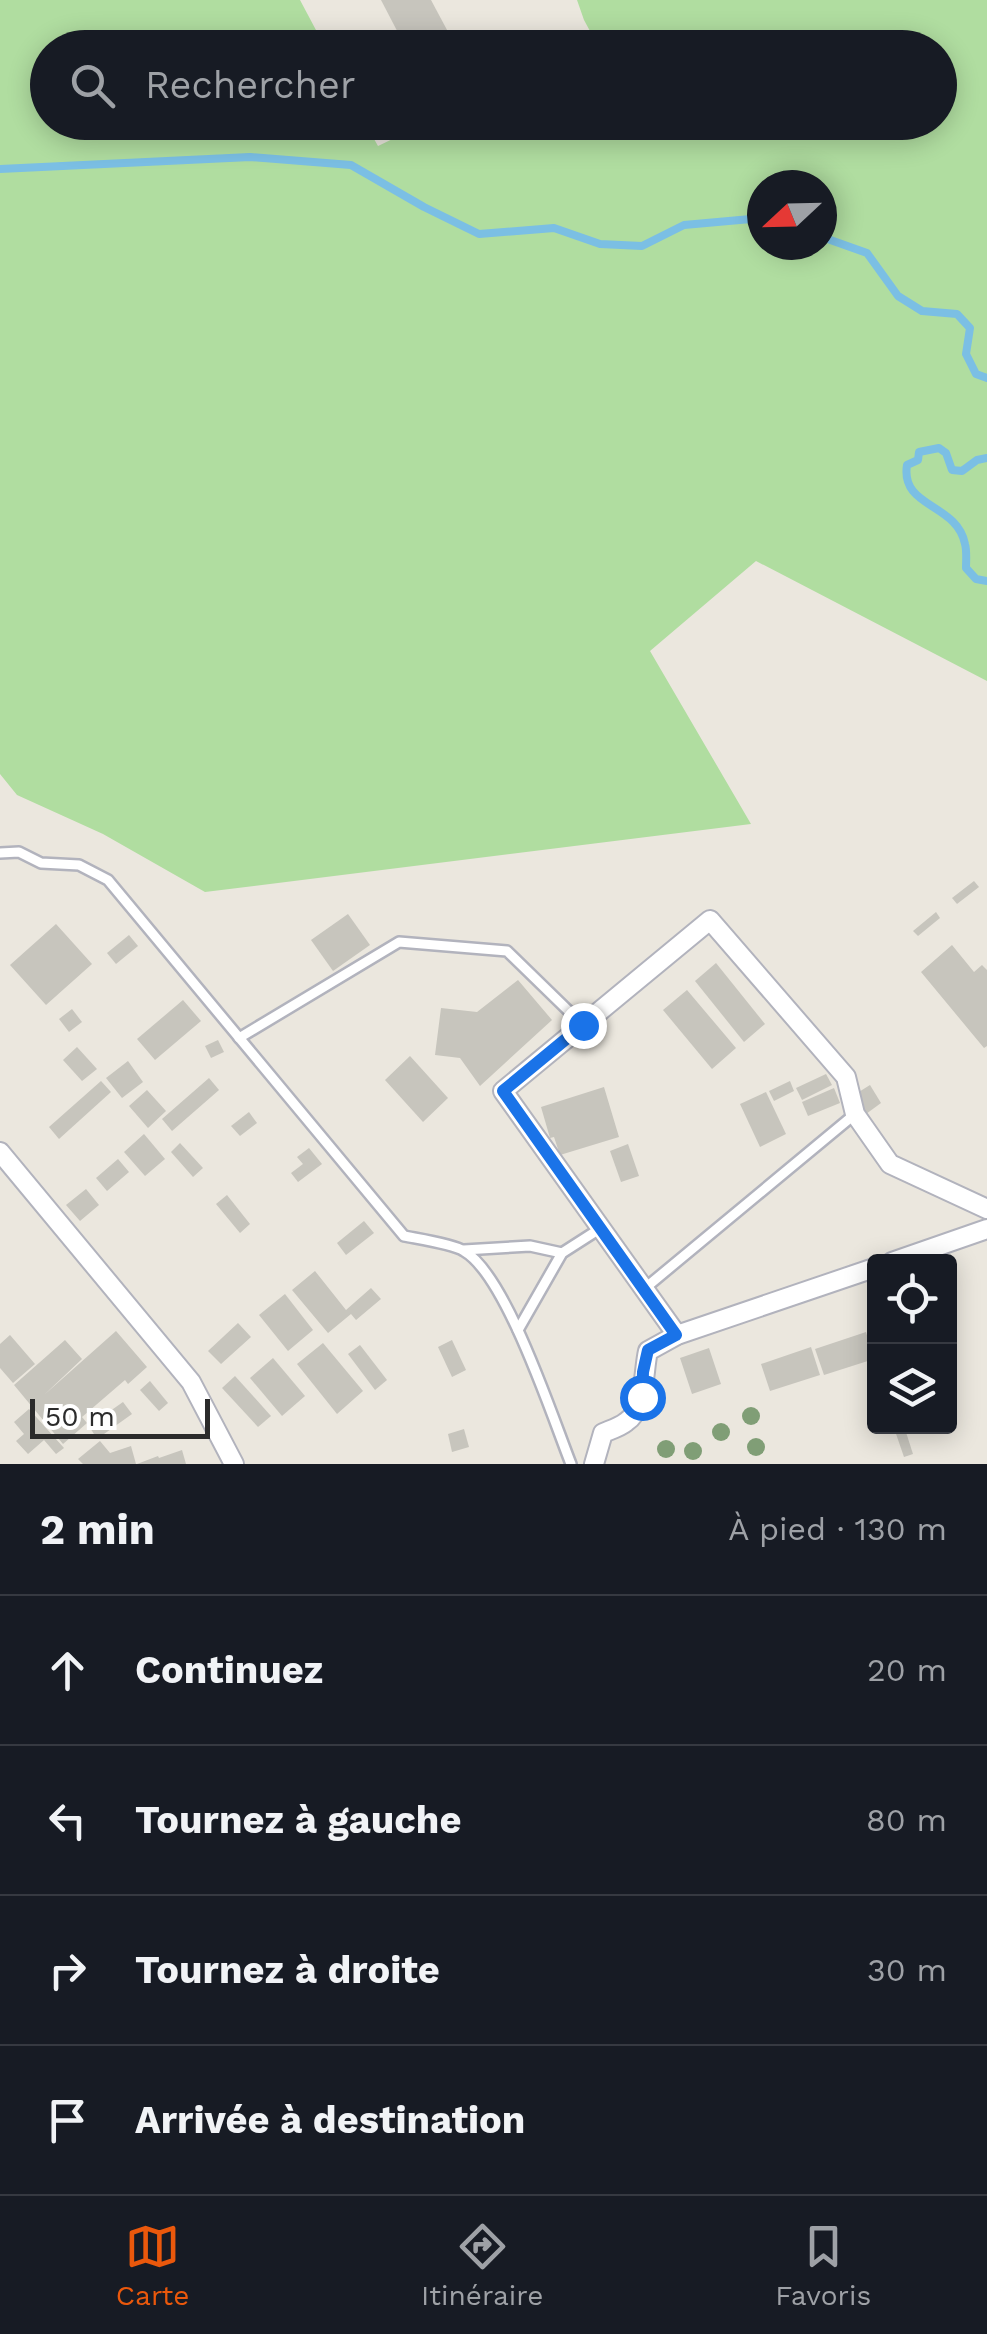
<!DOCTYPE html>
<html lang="fr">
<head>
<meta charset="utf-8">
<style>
	body { margin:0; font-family:"Work Sans",sans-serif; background:#20242c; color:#f1f3f6 }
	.controls { position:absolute; right:30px; bottom:30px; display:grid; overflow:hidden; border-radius:10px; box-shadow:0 5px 25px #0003 }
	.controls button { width:90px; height:90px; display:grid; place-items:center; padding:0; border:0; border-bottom:2px solid #363941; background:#171b24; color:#f1f3f6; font:50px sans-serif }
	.compass { position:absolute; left:747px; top:170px; width:90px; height:90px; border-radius:50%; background:#171b24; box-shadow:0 5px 25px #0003; rotate:248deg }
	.scale { position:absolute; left:30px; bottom:25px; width:180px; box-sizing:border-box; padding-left:10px; border:5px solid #2b2b2b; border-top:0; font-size:28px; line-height:35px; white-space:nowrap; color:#2b2b2b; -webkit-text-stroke:8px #fff; paint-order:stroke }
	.stop { position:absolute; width:30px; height:30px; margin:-22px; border:8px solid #1a73e8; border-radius:50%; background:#fff }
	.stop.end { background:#1a73e8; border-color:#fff; box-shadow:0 2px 10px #0008 }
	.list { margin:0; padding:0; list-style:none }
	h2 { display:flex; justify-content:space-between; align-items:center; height:130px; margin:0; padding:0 40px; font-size:42px }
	h2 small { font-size:32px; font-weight:400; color:#9ea1a6 }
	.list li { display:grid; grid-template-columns:65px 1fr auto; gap:30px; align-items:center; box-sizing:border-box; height:150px; padding:0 40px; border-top:2px solid #363941 }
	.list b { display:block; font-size:38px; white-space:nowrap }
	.list em { font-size:32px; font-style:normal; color:#9ea1a6 }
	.icon { flex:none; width:55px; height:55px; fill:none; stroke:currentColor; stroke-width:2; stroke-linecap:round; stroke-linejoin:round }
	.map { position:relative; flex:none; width:987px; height:1464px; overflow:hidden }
	.search { position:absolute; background:#171b24; box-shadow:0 5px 25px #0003; left:30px; right:30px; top:30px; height:110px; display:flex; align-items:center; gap:25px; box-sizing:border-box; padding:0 35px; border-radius:55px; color:#9ea1a6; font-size:38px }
	.sheet { height:730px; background:#171b24 }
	nav { display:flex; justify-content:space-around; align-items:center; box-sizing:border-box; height:140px; border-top:2px solid #363941; background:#171b24; font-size:28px; color:#9ea1a6 }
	nav a { display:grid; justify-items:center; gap:5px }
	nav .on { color:#ea580c }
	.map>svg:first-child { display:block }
	.green { fill:#b0dda0; fill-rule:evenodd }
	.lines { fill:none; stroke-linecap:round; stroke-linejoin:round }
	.stream { stroke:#7bbfe4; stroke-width:8 }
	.building { fill:#c7c5bd }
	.lane-casing { stroke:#b2b3bd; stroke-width:14 }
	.street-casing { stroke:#b2b3bd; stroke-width:22 }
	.lane { stroke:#fff; stroke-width:9 }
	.street { stroke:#fff; stroke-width:18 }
	.tree { fill:#809e76 }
	.route { stroke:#1a73e8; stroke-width:12 }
</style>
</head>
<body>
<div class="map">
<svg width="987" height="1464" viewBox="0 0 987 1464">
	<rect width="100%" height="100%" fill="#ebe7de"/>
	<path class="green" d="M0 0H300L325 47 48 48V122L365 123 378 146 428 122H940V48L590 47 597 44 584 20 577 0H987V681L756 561 650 651 751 824 205 892 103 834 17 795 0 774ZM762 185H822V245H762Z"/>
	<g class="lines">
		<g class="stream">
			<path d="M0 169 250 157 351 165 424 207 479 234 554 228 600 244 642 246 684 225 762 218"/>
			<path d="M822 237 867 253 898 296 922 311 957 314 970 328 966 354 976 374 987 378"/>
			<path d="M987 458 977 460 962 471 952 470 946 453 939 448 919 452 918 460 907 465C900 508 957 503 965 544 967 551 966 561 966 568L976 579 987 581"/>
		</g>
	</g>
	<g class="building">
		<path d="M381 0H431L454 43 446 48H406Z"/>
		<path d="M974 881 979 887 957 904 952 898Z"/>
		<path d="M936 912 940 918 918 936 913 931Z"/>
		<path d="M348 914 370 945 333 971 311 940Z"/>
		<path d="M56 924 92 964 46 1005 10 965Z"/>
		<path d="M129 935 138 946 116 964 107 953Z"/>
		<path d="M952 945 974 972 982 965 987 970V1046L984 1048 921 972Z"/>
		<path d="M716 963 765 1024 744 1042 695 981Z"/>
		<path d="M518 980 552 1020 480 1086 460 1058 435 1055 441 1008 477 1012Z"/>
		<path d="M687 990 736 1048 712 1069 663 1010Z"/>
		<path d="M183 1000 201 1021 155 1060 137 1039Z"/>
		<path d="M72 1009 82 1022 69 1032 59 1019Z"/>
		<path d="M218 1040 224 1052 211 1058 205 1046Z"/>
		<path d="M77 1047 97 1069 82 1081 63 1060Z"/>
		<path d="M410 1056 448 1098 423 1122 385 1080Z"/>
		<path d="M128 1061 143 1082 122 1098 106 1078Z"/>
		<path d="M826 1074 832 1085 802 1100 796 1088Z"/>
		<path d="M209 1078 219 1090 172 1131 162 1119Z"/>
		<path d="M101 1081 111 1092 59 1139 49 1127Z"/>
		<path d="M790 1081 794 1091 774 1101 769 1091Z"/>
		<path d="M870 1085 881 1103 866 1114 854 1095Z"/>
		<path d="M604 1087 619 1137 560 1155 554 1137 550 1138 541 1107Z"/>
		<path d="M834 1088 840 1103 808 1116 802 1102Z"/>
		<path d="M147 1090 166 1111 148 1128 129 1106Z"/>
		<path d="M766 1092 786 1134 760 1147 740 1104Z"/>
		<path d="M249 1112 257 1123 240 1136 231 1126Z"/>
		<path d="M144 1134 165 1159 145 1176 124 1152Z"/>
		<path d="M180 1143 203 1168 193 1177 171 1152Z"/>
		<path d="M628 1144 639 1176 621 1182 610 1151Z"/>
		<path d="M309 1148 322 1164 298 1182 291 1173 303 1164 297 1157Z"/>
		<path d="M118 1159 129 1172 107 1191 96 1178Z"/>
		<path d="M86 1189 99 1205 80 1221 66 1205Z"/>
		<path d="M227 1195 250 1224 240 1233 216 1204Z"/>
		<path d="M364 1221 374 1233 346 1255 337 1243Z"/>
		<path d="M315 1271 346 1310 371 1288 381 1299 356 1320 351 1314 328 1333 292 1290Z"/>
		<path d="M285 1294 313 1330 288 1351 259 1315Z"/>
		<path d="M238 1323 251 1337 221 1364 208 1351Z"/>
		<path d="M116 1331 147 1367 128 1384 125 1380 82 1417 87 1423 63 1444 14 1385 65 1340 82 1359 44 1395Z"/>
		<path d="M866 1332 874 1359 824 1375 815 1349Z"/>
		<path d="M10 1335 35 1364 13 1383 0 1368V1344Z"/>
		<path d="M452 1340 466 1370 452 1377 438 1347Z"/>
		<path d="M323 1343 363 1391 337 1414 297 1364Z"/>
		<path d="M360 1345 387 1380 375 1390 348 1354Z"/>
		<path d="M811 1347 820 1375 770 1391 761 1364Z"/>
		<path d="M709 1348 721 1384 692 1394 680 1358Z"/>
		<path d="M273 1358 305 1396 282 1416 250 1378Z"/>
		<path d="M235 1376 271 1416 258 1427 222 1388Z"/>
		<path d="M150 1381 168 1403 159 1411 140 1390Z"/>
		<path d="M123 1402 132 1414 97 1439 89 1426Z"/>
		<path d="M29 1409 64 1448 56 1454 44 1440 28 1454 16 1441 24 1434 14 1422Z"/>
		<path d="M899 1426H904L913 1454 904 1457 894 1428Z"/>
		<path d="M464 1429 469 1447 452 1452 448 1434Z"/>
		<path d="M100 1441 110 1453 131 1446 136 1464H83L78 1459Z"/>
		<path d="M182 1450 186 1464H137L158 1456 159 1458Z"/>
	</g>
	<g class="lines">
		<defs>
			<g id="lane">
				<path d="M0 853 19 852 41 863 79 865 108 880 404 1236C419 1239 453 1244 464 1251 506 1275 552 1416 571 1464"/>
				<path d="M239 1038 399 942 507 951 583 1025"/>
				<path d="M464 1250 530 1246 562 1253"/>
				<path d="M644 1289 855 1114"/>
				<path d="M518 1330 562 1253 601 1228"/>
			</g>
			<g id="street">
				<path d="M0 1152 191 1382 234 1464"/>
				<path d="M892 1262 987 1229"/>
				<path d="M677 1335 503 1091 710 920 846 1077 855 1114 890 1164 987 1209"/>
				<path d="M594 1464 603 1433C610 1430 620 1427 626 1422 646 1409 643 1372 648 1351L677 1335 874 1268"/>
			</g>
		</defs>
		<use href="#lane" class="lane-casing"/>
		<use href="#street" class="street-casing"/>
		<use href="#lane" class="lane"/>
		<use href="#street" class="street"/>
	</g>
	<g class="tree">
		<circle cx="751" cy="1416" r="9"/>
		<circle cx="721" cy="1432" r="9"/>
		<circle cx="756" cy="1447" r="9"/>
		<circle cx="666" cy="1449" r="9"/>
		<circle cx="693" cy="1451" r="9"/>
	</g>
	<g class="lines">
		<path class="route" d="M583 1025 503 1091 676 1335 648 1350 643 1372 642 1397"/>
	</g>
</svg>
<div class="controls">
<button><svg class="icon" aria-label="locate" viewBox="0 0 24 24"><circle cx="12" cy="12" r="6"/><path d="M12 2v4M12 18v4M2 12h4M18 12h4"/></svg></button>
<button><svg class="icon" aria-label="layers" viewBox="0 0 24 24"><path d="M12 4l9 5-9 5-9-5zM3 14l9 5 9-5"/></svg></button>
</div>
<svg class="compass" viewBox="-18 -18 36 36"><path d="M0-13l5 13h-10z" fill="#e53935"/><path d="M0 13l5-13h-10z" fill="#9ea1a6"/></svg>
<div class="scale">50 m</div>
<div class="stop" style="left:642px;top:1397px"></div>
<div class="stop end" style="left:583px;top:1025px"></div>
<div class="search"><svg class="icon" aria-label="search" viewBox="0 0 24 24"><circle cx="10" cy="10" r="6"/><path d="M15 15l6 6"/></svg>Rechercher</div>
</div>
<section class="sheet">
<h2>2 min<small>À pied · 130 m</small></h2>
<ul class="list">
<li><svg class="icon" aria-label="ahead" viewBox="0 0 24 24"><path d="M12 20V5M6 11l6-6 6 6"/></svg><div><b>Continuez</b></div><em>20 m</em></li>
<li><svg class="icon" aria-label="left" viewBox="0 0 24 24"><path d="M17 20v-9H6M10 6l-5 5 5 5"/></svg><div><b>Tournez à gauche</b></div><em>80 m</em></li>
<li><svg class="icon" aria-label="right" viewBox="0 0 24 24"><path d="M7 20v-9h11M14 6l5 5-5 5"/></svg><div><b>Tournez à droite</b></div><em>30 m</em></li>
<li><svg class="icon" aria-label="arrive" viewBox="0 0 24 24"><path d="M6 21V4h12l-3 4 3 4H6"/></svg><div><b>Arrivée à destination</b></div></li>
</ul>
</section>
<nav>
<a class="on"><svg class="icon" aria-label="map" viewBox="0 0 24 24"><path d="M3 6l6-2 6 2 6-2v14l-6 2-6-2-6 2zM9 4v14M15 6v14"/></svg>Carte</a>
<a><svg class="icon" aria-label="directions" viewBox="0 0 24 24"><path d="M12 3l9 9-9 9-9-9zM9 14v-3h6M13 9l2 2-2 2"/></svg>Itinéraire</a>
<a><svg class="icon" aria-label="saved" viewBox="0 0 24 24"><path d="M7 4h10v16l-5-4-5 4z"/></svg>Favoris</a>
</nav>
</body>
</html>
